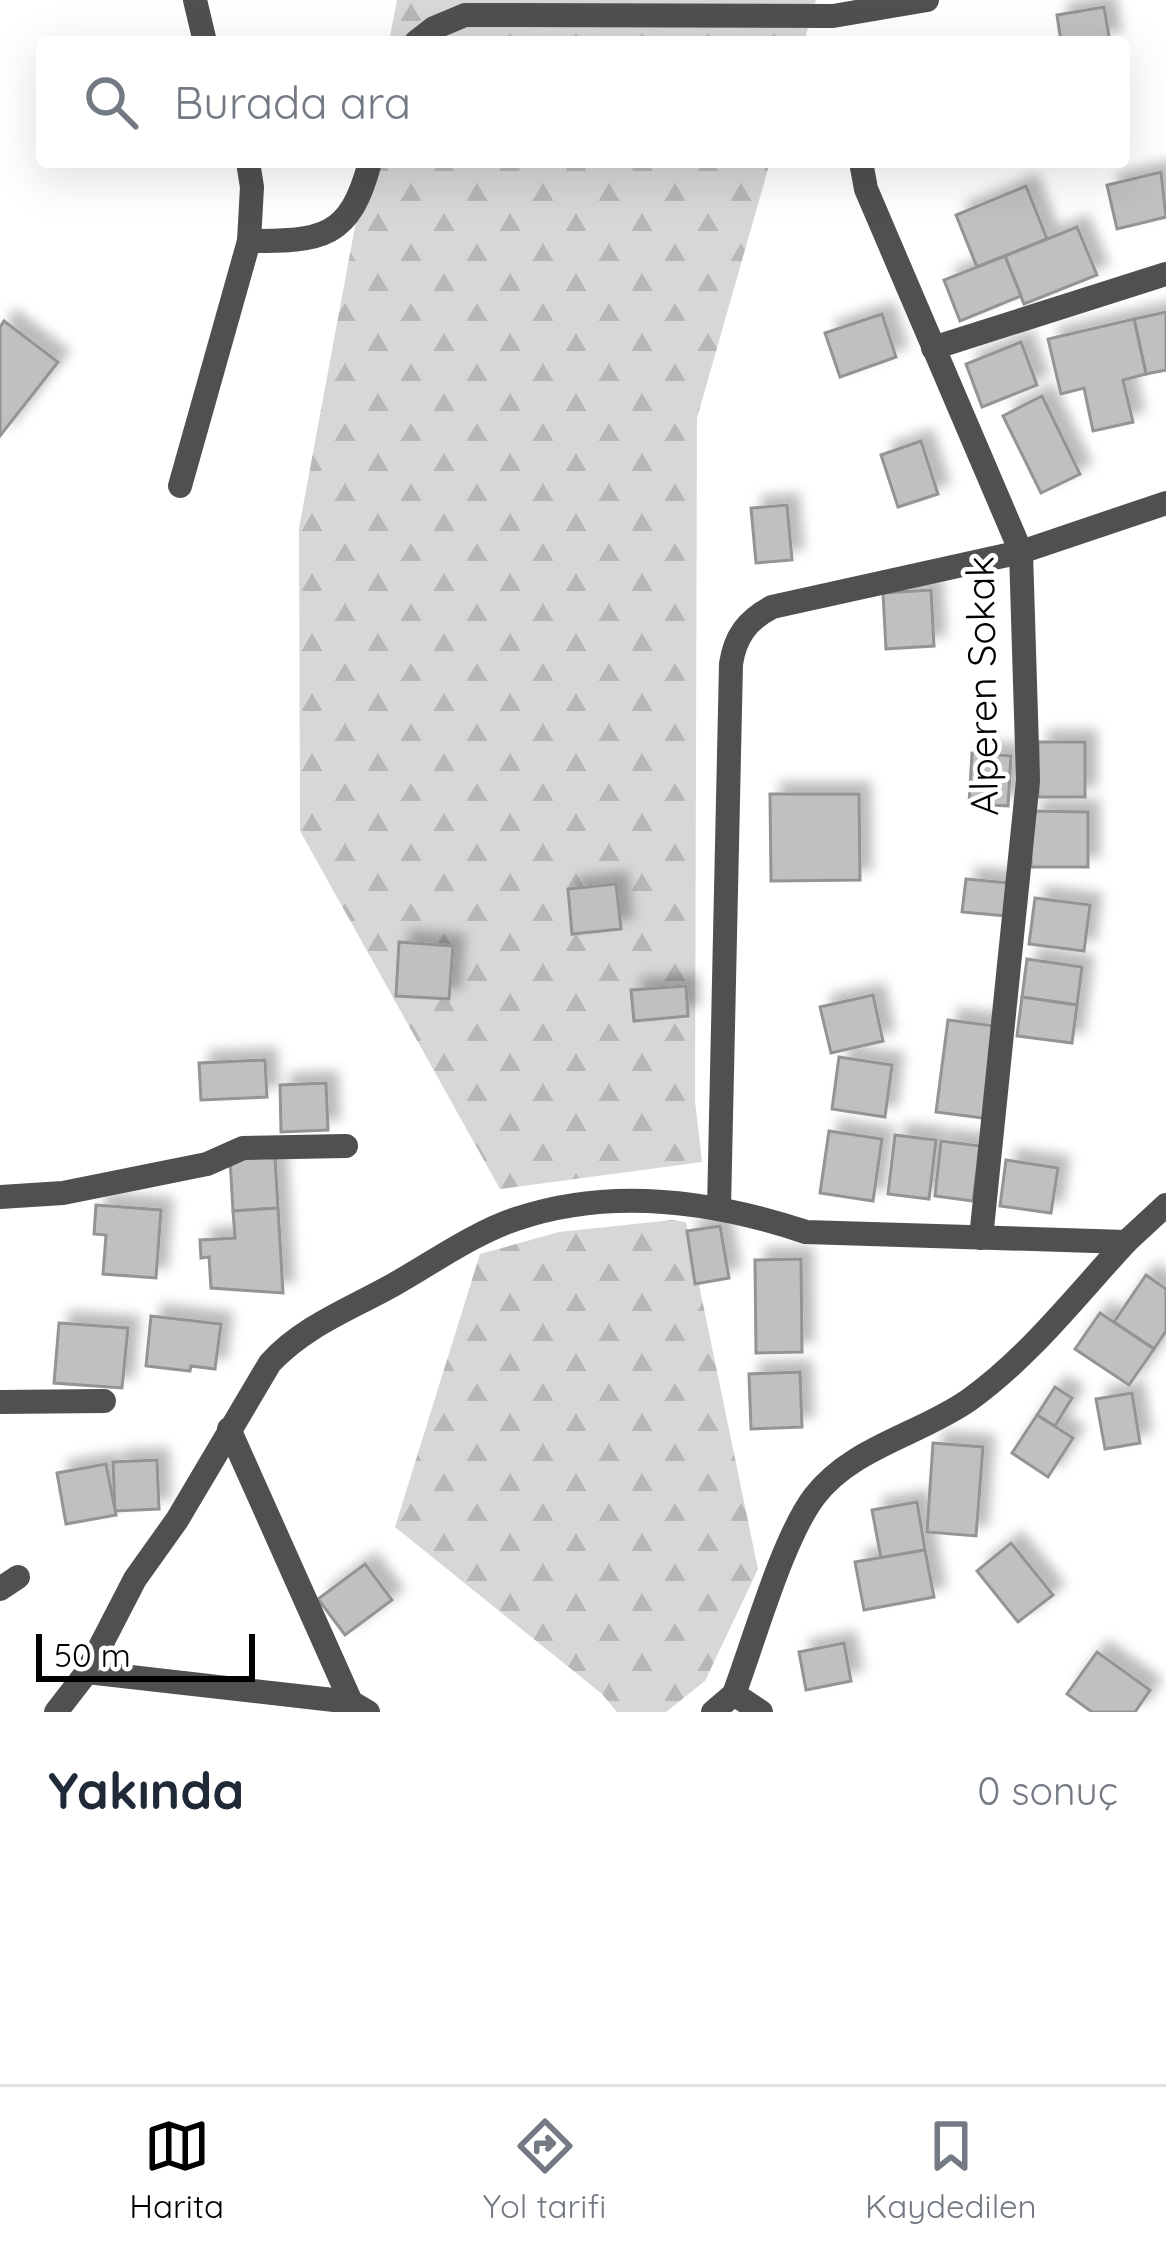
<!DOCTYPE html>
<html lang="tr">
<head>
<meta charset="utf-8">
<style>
	body { margin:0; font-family:Quicksand,sans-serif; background:#f2f2f3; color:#1f2937 }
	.scale { position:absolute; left:36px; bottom:30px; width:219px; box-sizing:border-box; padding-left:12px; border:6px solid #000; border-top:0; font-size:33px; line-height:42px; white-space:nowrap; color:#000; -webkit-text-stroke:9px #fff; paint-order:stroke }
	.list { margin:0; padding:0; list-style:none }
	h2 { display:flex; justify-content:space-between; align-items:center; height:156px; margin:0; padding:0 48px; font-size:51px }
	h2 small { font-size:39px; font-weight:400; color:#747a83 }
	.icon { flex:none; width:66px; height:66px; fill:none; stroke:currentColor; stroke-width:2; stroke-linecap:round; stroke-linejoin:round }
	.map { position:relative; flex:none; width:1166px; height:1712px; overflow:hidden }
	.search { position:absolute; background:#fff; box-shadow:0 12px 48px #0002; left:36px; right:36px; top:36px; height:132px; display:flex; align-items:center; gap:30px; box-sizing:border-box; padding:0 42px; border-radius:12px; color:#747a83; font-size:45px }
	.sheet { height:372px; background:#fff }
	nav { display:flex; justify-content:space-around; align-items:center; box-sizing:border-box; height:168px; border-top:3px solid #e0e1e3; background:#fff; font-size:33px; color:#747a83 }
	nav a { display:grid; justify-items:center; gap:6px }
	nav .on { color:#000 }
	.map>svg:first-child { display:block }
	.forest { fill:url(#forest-firs) }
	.building { fill:#c0c0c0; stroke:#949494; stroke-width:3; filter:url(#shadow) }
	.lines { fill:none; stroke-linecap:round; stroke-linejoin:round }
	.minor { stroke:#505050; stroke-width:24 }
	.labels { text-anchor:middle; stroke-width:9; stroke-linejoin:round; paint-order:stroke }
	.street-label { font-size:39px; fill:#000; stroke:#fff }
</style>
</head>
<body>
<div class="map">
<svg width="1166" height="1712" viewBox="0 0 1166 1712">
	<defs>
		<pattern id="forest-firs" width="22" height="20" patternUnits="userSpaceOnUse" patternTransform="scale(3)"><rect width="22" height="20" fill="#d7d7d7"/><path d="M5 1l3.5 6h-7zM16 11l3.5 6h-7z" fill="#b7b7b7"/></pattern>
		<filter id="shadow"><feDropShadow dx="11" dy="-11" stdDeviation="6" flood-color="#0004"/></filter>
	</defs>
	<rect width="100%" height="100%" fill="#fff"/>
	<g class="forest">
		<path d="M397 0H816L804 42H389Z"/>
		<path d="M367 162H770L697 418 695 1101 702 1162 500 1189 300 831 299 528Z"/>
		<path d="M672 1220 686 1222 758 1569 705 1681 666 1712H617L602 1694 395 1527 480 1254 559 1232Z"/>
	</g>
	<g class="building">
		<path d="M1104 7 1110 42H1061L1057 15Z"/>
		<path d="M1161 172 1166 217 1117 229 1107 185Z"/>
		<path d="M1026 186 1047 239 977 267 956 215Z"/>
		<path d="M1077 227 1097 275 1024 304 1005 256Z"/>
		<path d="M1005 256 1021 296 960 321 944 280Z"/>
		<path d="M1166 312V370L1146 374 1134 319Z"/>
		<path d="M882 314 896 357 840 377 825 333Z"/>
		<path d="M1134 319 1146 374 1123 380 1133 422 1093 431 1084 388 1061 394 1048 339Z"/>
		<path d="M4 321 58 362 0 436V327Z"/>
		<path d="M1021 342 1037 385 982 407 966 364Z"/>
		<path d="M1042 396 1080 474 1041 493 1003 416Z"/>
		<path d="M921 441 938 494 898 507 881 455Z"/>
		<path d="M787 505 792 560 756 563 751 508Z"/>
		<path d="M931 590 934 646 886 649 883 593Z"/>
		<rect x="1038" y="742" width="47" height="55"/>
		<path d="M972 753 1011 756 1008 806 969 804Z"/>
		<path d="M770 794H859L860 880 771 881Z"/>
		<path d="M1031 811 1088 812V867H1031Z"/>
		<path d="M966 879 1010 883 1007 916 962 912Z"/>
		<path d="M616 884 621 929 572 934 568 889Z"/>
		<path d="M1035 898 1090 905 1084 951 1029 944Z"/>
		<path d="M399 942 453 946 449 999 396 996Z"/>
		<path d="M1027 959 1082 967 1077 1005 1022 997Z"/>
		<path d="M686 986 688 1016 634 1021 631 990Z"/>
		<path d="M873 995 883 1041 831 1053 820 1007Z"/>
		<path d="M1022 997 1077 1005 1072 1043 1017 1036Z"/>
		<path d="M948 1020 995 1026 983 1118 936 1112Z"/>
		<path d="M839 1057 892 1065 885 1117 832 1109Z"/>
		<path d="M265 1060 267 1097 201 1100 199 1063Z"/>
		<path d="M326 1083 328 1130 281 1132 280 1085Z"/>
		<path d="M829 1131 882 1139 873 1201 820 1193Z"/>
		<path d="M895 1135 936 1140 929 1199 888 1194Z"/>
		<path d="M941 1141 980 1146 973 1201 935 1196Z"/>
		<path d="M275 1157 278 1208 233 1211 230 1159Z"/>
		<path d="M1006 1160 1058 1168 1051 1213 1000 1206Z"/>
		<path d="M96 1205 161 1210 156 1278 103 1274 106 1235 94 1234Z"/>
		<path d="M278 1208 283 1293 211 1288 209 1257 201 1258 200 1240 235 1238 233 1211Z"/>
		<path d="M720 1226 729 1278 695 1284 687 1231Z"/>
		<path d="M801 1259 802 1352 756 1353 755 1260Z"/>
		<path d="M1146 1275 1166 1289V1331L1154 1349 1114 1322Z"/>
		<path d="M1100 1313 1154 1349 1129 1385 1075 1349Z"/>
		<path d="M151 1316 221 1324 215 1369 191 1366 190 1371 146 1366Z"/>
		<path d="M59 1323 128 1328 122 1388 54 1383Z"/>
		<path d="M800 1372 802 1427 751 1429 749 1374Z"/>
		<path d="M1055 1387 1072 1398 1055 1426 1037 1415Z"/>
		<path d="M1132 1393 1140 1443 1105 1449 1096 1399Z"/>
		<path d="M1037 1415 1073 1438 1048 1477 1012 1453Z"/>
		<path d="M933 1443 983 1447 976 1536 927 1532Z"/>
		<path d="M157 1460 159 1509 115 1511 113 1462Z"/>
		<path d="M106 1464 116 1515 66 1524 57 1473Z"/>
		<path d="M917 1502 925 1550 881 1558 872 1510Z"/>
		<path d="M1011 1543 1053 1595 1018 1622 977 1571Z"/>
		<path d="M925 1550 934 1597 864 1610 855 1562Z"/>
		<path d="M365 1564 392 1600 345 1635 318 1599Z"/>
		<path d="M844 1643 851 1681 806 1690 799 1652Z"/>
		<path d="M1097 1652 1150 1690 1135 1712H1092L1067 1694Z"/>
	</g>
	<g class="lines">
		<g class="minor">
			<path d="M195 0 205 42"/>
			<path d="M416 42 434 28 465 15 833 16 927 0"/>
			<path d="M861 162 866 189 1021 552 1028 780 981 1238"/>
			<path d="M249 241C322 241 350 239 370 162"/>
			<path d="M933 348 1166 274"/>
			<path d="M180 486 249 241 252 187 248 162"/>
			<path d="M0 1197 63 1193 207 1164 243 1148 346 1146"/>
			<path d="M719 1208 731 664C735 637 747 620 772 607L1021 552 1166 503"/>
			<path d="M0 1402 104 1401"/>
			<path d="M229 1429 351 1702"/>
			<path d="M0 1589 18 1577"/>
			<path d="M87 1672 351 1702 368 1712"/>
			<path d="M734 1694 761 1712"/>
			<path d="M56 1712 87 1672 135 1579 177 1520 270 1363C304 1326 350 1309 393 1285 432 1263 474 1233 516 1219 610 1187 713 1201 806 1232L1126 1242 1166 1205"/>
			<path d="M713 1712 734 1694C754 1641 782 1540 814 1497 852 1447 919 1435 969 1400 1029 1357 1076 1296 1126 1242"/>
		</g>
	</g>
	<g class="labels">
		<g class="street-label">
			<text transform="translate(982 686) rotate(-91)" y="14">Alperen Sokak</text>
		</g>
	</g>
</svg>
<div class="scale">50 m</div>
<div class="search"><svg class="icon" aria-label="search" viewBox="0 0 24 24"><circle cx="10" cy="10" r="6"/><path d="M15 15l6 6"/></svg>Burada ara</div>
</div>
<section class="sheet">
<h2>Yakında<small>0 sonuç</small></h2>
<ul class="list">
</ul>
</section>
<nav>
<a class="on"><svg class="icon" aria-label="map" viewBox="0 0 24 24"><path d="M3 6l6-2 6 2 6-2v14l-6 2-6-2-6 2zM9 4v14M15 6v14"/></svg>Harita</a>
<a><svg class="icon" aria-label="directions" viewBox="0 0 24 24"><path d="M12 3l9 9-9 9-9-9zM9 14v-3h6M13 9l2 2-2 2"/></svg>Yol tarifi</a>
<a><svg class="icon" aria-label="saved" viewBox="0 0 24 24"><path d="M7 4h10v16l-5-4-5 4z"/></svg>Kaydedilen</a>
</nav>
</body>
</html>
